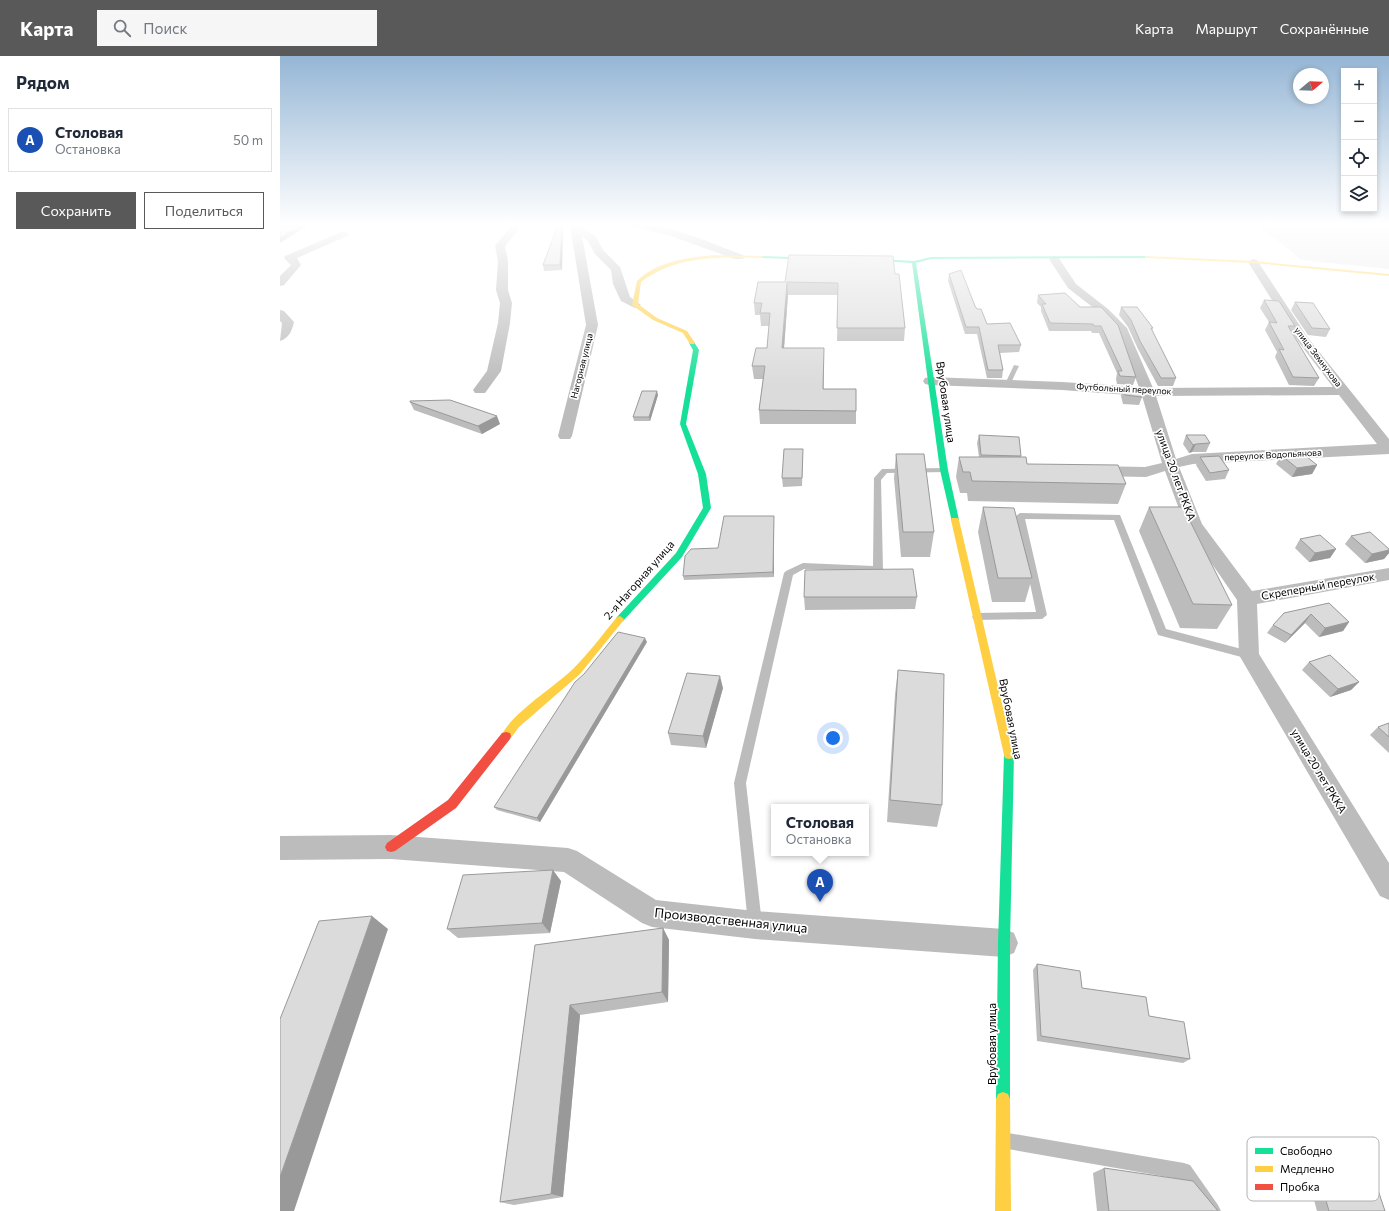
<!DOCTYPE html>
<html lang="ru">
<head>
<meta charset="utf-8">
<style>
	body { margin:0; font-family:Commissioner,sans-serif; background:#f6f6f7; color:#1f2937 }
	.controls { position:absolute; right:12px; top:12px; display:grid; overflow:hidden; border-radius:0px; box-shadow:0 2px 6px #0003 }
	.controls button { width:36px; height:36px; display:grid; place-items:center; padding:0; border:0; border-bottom:1px solid #e0e1e3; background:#fff; color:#1f2937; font:20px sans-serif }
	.compass { position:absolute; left:1013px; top:12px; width:36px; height:36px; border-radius:50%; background:#fff; box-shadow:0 2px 6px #0003; rotate:71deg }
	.you { position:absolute; left:553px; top:682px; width:14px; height:14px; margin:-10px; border:3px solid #fff; border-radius:50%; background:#1a73e8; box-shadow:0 0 0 6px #1a73e833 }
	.badge { display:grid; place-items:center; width:26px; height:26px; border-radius:50%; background:#595959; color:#fff; font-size:13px; font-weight:700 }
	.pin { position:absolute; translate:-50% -33px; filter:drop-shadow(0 1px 2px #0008) }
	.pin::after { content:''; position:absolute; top:21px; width:14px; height:12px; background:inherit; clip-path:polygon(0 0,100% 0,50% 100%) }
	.popup { position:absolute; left:491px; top:748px; width:98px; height:52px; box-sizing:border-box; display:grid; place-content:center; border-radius:0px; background:#fff; filter:drop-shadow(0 1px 3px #0005); font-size:13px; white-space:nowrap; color:#747a83 }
	.popup b { font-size:15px; color:#1f2937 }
	.popup::after { content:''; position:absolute; left:50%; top:100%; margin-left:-8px; border:8px solid transparent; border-top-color:#fff }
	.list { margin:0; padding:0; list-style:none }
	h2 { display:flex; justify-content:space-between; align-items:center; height:52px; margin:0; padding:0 16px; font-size:17px }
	h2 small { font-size:13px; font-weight:400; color:#747a83 }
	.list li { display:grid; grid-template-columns:26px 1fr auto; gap:12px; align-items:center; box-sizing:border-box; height:64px; margin:0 8px 8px; padding:0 8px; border:1px solid #e0e1e3; border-radius:0px }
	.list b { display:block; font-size:15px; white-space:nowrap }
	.list p { margin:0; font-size:13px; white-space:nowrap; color:#747a83 }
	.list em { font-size:13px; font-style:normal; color:#747a83 }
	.actions { display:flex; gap:8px; padding:12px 16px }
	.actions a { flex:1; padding:9px 0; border:1px solid #595959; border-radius:0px; text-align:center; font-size:14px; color:#595959 }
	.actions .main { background:#595959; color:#fff }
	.icon { flex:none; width:22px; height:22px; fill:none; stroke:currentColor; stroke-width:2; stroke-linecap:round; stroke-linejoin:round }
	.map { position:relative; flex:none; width:1109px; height:1155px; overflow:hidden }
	header { display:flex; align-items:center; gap:24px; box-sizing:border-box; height:56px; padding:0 20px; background:#595959; color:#fff }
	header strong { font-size:19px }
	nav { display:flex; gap:22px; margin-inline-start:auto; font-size:14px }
	.search { width:280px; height:36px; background:#f6f6f7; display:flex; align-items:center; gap:10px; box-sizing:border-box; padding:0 14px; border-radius:0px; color:#747a83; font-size:15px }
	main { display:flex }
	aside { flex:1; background:#fff }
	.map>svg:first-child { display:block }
	.green { fill:#e7e7e7 }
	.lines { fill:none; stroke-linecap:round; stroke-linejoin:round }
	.lane { fill:#bcbcbc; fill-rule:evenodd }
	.street { fill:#bcbcbc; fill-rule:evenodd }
	.fast { fill:#16e098; fill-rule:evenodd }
	.slow { fill:#ffcf43; fill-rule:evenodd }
	.jam { fill:#f24e42; fill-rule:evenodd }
	.wall { fill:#bcbcbc }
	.shaded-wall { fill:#999 }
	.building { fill:#dbdbdb; stroke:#999 }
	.labels { text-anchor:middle; stroke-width:3.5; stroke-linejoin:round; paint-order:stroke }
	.far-street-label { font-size:9px; fill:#000; stroke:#fff }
	.street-label { font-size:11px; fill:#000; stroke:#fff }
	.near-street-label { font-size:13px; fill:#000; stroke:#fff }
	.key { fill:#fff; stroke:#b2b2b2; stroke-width:1 }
	.key-label { font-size:11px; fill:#000 }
</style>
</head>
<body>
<header>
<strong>Карта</strong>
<div class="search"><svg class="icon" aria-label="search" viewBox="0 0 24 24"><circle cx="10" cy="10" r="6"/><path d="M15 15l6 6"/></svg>Поиск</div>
<nav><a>Карта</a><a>Маршрут</a><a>Сохранённые</a></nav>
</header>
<main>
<aside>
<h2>Рядом<small></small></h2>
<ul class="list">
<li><span class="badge" style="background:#1a4fb4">A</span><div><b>Столовая</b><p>Остановка</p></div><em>50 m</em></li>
</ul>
<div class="actions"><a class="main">Сохранить</a><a>Поделиться</a></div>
</aside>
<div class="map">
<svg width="1109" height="1155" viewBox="0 0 1109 1155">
	<rect width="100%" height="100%" fill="#fff"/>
	<path class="green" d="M977 169H1109V213L1021 204 1005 190 980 173Z"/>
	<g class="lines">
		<g class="lane">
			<path d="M734 309 739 310 730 329H726L725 328Z"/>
			<path d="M664 412H667V416L607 417 601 424 603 513 601 515 524 513 513 519 466 727 482 868 480 873 475 875 470 873 468 868 454 727 504 517 506 515 523 507 593 510 594 422 602 413H605Z"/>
			<path d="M740 457 840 459 886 573 973 596 974 599 973 602 969 603 878 579 834 464 745 463 767 559 762 563 694 564 692 561 697 557 756 556 736 460Z"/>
			<path d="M728 1077 904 1107 910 1109 938 1149 941 1155H922L899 1123 728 1093 722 1091 720 1085 722 1079Z"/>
		</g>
		<g class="street">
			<path d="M232 169H242L225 190 228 205V234L232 247 230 267 221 315 205 337H195L193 334 207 315 218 267 220 247 216 234 218 205 215 190Z"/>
			<path d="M290 169H300L316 181 323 194 340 211 350 241 361 249 355 252 341 245 333 228 331 214 315 198 308 185 302 180 318 269 292 380 290 383H280L278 380 306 269Z"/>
			<path d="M352 169C383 165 433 188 463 199L464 201 463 203H455L391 180 354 171Z"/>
			<path d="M64 175 67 176 69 178 67 180 17 202 21 209 4 229 0 230V220L11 209 4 202 5 200Z"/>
			<path d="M774 200 778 201 796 228 828 253 847 272 873 332 1053 331 1017 284 968 206 973 203 977 204 1028 282 1109 383V398L913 408 899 411 922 468 972 535 1109 512V524L977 548 979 598 1109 807V844L1100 840 959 599 957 544 905 469 885 415 866 421 814 420 808 418 806 415 808 412 814 410 865 411 882 407 862 340 782 334 650 329 645 328 643 325 645 322 650 321 782 326 859 331 837 276 820 257 788 232 769 203ZM1059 339 1097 388 912 398 896 403 876 340Z"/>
			<path d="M0 254 4 255 14 266C12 275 9 282 0 285L2 267 0 265Z"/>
			<path d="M111 779 288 792 297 795 376 844 475 855 724 873 734 877 738 887 734 897 724 901 475 883 372 871 362 867 284 816 111 803 0 804V780Z"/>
		</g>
		<g class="fast">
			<path d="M480 200 538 202 540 203 538 204 482 202H480Z"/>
			<path d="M867 200H869V202L651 203 636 207 668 414 679 464 678 466H672L660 414 632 207 583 204H581V202L634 205 651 201Z"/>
			<path d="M412 285 414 286 419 294 406 368 426 418 431 452 402 501 343 565 340 566 336 563 337 561 396 497 423 452 418 418 400 368 413 294 409 287Z"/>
			<path d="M729 695 733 696 734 699 730 887V1043L728 1048 723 1050 718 1048 716 1043 718 887 724 699 725 696Z"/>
		</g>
		<g class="slow">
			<path d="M434 199 482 200 484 201 482 202C440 201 397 199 361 226L358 248 377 262 407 275 415 287 414 288H410L403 277 373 264 352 249 357 225C377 205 407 202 434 199Z"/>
			<path d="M865 200 973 205 1109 218V220L973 207 867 202H865Z"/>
			<path d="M672 462H678L679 464 734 699 733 702 729 703 725 702 724 699 671 464Z"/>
			<path d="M340 560 344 563 343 565 300 618 239 671 230 683 226 684 222 683 221 680C232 657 273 632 293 613 309 597 323 578 337 561Z"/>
			<path d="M723 1036 728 1038 730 1043 731 1155H715L716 1043 718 1038Z"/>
		</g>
		<path class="jam" d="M226 676 230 677 231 680 230 683 176 752 115 795 111 796 107 795 105 791 107 787 168 744 222 677Z"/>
	</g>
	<g class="wall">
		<path d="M283 172 282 214 264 215 263 209Z"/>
		<path d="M615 218 625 272 624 285H557L558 239H508L504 292 544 305 543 333 576 355V368H480L479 354 483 323H474L472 310 487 292 489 270H481L480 259H475L474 247 505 226Z"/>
		<path d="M669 218 695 250 707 268 741 289 739 296 720 297 723 314 722 322H707L697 278H685L668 225Z"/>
		<path d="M758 239 800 251H821L856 321 853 329 837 328 836 323 837 317 819 277H812L811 275H769L761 255V251L757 247Z"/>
		<path d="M984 244 1015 270 1012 277 1039 322 1034 330 1009 329 995 301 997 296 985 274 989 266 980 252Z"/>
		<path d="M1015 246 1050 273 1046 281 1028 279 1011 254Z"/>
		<path d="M841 251 873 272 872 274 896 322 893 330H878L858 293 848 271 839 259Z"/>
		<path d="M843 332 862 341 859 349 843 348 841 340Z"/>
		<path d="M378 339 370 365H354L353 361Z"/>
		<path d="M130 346 220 368 202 378 134 354Z"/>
		<path d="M699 379 741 400V401L747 408 846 428 838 448 688 445 687 437H680L676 421 679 401H699L697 387Z"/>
		<path d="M906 379 930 387 926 396H912L909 397 903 388Z"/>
		<path d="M616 398 654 476 650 501H621L614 422Z"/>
		<path d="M1001 399 1037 409 1032 418 1012 421 996 408Z"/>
		<path d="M523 401 522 430 503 431 502 422Z"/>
		<path d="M920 401 949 414 945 423 926 425 916 409Z"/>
		<path d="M703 451 752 522 745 546H712L698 476Z"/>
		<path d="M869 451 952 549 937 573 900 572 859 475Z"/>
		<path d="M494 460V521L404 524 403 520Z"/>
		<path d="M1071 480 1109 493V497L1104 503 1085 507 1065 488Z"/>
		<path d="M1020 483 1056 493 1050 502 1029 506 1015 492Z"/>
		<path d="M524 541H637L635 553 525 554Z"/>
		<path d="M1049 547 1069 566 1063 575 1039 581 1025 567 1005 587 987 577 993 569Z"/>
		<path d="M367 586 260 766 217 754 214 751Z"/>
		<path d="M1029 606 1079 626 1071 634 1050 641 1022 614Z"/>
		<path d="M618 614 662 749 657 771 607 766 615 638Z"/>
		<path d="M443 632 426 692 391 689 388 677Z"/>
		<path d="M1109 667V697L1090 679 1098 671Z"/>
		<path d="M281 825 270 877 178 882 167 873Z"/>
		<path d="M383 872 389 884 388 946 300 959 283 1141 234 1149 220 1146 255 889Z"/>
		<path d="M757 908 802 932 910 1003 903 1007 757 985 753 914Z"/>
		<path d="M1029 1085 1105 1155H1037L1019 1088Z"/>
		<path d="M824 1112 938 1155H817L813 1117Z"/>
	</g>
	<g class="shaded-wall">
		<path d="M20 169H29L0 187V182Z"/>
		<path d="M282 169 283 172 282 214 280 209Z"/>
		<path d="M507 226 508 239 503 305 502 292Z"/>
		<path d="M544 292V305L543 347V333Z"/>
		<path d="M377 335 378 339 370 365 369 361Z"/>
		<path d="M217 360 220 368 202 378 198 370Z"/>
		<path d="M916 388 912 396 909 397 913 389Z"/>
		<path d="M1037 409 1032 418 1012 421 1017 412Z"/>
		<path d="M494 460V521L493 516Z"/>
		<path d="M1056 493 1050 502 1029 506 1035 497Z"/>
		<path d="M1109 494V497L1104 503 1085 507 1092 498Z"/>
		<path d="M1031 558 1025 567 1005 587 1011 579Z"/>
		<path d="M1069 566 1063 575 1039 581 1045 572Z"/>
		<path d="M365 582 367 586 260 766 257 762Z"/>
		<path d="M440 620 443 632 426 692 423 680Z"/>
		<path d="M1079 626 1071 634 1050 641 1058 633Z"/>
		<path d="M273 814 281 825 270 877 262 867Z"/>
		<path d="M92 860 108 873 14 1155H0V1121Z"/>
		<path d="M383 872 389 884 388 946 382 936Z"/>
		<path d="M290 949 300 959 283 1141 271 1138Z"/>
	</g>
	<g class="building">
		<path d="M0 169H20L0 182Z"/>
		<path d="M278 169H282L280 209H263Z"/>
		<path d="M509 199 613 200 615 218H619L625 272H557L558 227 507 226 502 292H544L543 333H576V355L479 354 485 310H472L476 292H487L490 257H480L482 247H474L478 226H505Z"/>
		<path d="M681 214 695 250 697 253H701L707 268 730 267 741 289H718L723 314H708L699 271H686L669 218Z"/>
		<path d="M785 237 800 251H821L838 269 856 321 840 320 838 315H842L821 270H814L813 268 770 267 762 248H766L758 239Z"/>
		<path d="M984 244 999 245 1015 270H1008L1039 322 1013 321 999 293 1004 294 989 266 997 267Z"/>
		<path d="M1015 246 1033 247 1050 273 1032 272Z"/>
		<path d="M841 251H857L873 272H871L896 322H881L860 285 851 264Z"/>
		<path d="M843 332 860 333 862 341 845 339Z"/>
		<path d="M362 335H377L369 361H353Z"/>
		<path d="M170 344 217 360 198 370 130 346V345Z"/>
		<path d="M699 379 739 381 741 400 701 399Z"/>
		<path d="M906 379H925L930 387 916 388 913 389Z"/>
		<path d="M504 393H523L522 422H502Z"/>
		<path d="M1021 396 1037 409 1017 412 1001 399Z"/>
		<path d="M616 398H644L654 476H623Z"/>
		<path d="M939 400 949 414 930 417 920 401Z"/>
		<path d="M679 401H746L747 408 838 409 846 428 692 425 690 416H683Z"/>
		<path d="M703 451 734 452 752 522H718Z"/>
		<path d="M869 451H903L952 549 913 548Z"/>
		<path d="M444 460H494L493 516 403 520 405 500 411 493 438 492Z"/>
		<path d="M1090 476 1109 493V494L1092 498 1071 480Z"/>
		<path d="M1040 479 1056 493 1035 497 1020 483Z"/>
		<path d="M633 513 637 541H524L525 514Z"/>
		<path d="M1049 547 1069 566 1045 572 1031 558 1011 579 993 569 1004 557Z"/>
		<path d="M338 576 365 582 257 762 214 751 295 626 304 618Z"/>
		<path d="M1050 599 1079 626 1058 633 1029 606Z"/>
		<path d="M618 614 664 618 662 749 610 744Z"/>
		<path d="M407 617 440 620 423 680 388 677Z"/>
		<path d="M1109 667V681L1098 671Z"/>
		<path d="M273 814 262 867 167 873 183 819Z"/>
		<path d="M92 860 0 1121V963L39 865Z"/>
		<path d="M383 872 382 936 290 949 271 1138 220 1146 255 889Z"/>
		<path d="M757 908 800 915 802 932 866 941 869 960 904 966 910 1003 761 980Z"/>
		<path d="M1029 1085 1084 1092 1105 1155H1049Z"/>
		<path d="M824 1112 913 1125 938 1155H829Z"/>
	</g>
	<linearGradient id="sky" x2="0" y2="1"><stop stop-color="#95b6d5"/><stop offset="0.51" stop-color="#fff"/><stop offset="1" stop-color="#fff" stop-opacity="0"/></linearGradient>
	<rect width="1109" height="330" fill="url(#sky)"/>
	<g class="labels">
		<g class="far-street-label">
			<text transform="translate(1038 301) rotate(53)" y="3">улица Земнухова</text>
			<text transform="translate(302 310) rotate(-76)" y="3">Нагорная улица</text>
			<text transform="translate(844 333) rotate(3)" y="3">Футбольный переулок</text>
			<text transform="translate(993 399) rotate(-3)" y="3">переулок Водопьянова</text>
		</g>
		<g class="street-label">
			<text transform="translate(666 346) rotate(82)" y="4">Врубовая улица</text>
			<text transform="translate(896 419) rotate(70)" y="4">улица 20 лет РККА</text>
			<text transform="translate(359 524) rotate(-49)" y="4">2-я Нагорная улица</text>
			<text transform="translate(1038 530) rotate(-10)" y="4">Скреперный переулок</text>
			<text transform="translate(731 663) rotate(79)" y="4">Врубовая улица</text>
			<text transform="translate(1039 715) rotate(59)" y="4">улица 20 лет РККА</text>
			<text transform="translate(712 988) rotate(-90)" y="4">Врубовая улица</text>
		</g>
		<g class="near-street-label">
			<text transform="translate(451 864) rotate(6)" y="5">Производственная улица</text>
		</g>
	</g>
	<rect x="967" y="1081" width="132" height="64" rx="6" class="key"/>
	<rect x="975" y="1092" width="18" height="6" fill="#16e098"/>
	<rect x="975" y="1110" width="18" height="6" fill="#ffcf43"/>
	<rect x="975" y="1128" width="18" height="6" fill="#f24e42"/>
	<g class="key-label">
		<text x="1000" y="1099">Свободно</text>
		<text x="1000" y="1117">Медленно</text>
		<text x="1000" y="1135">Пробка</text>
	</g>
</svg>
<div class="controls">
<button>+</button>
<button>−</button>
<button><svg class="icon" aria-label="locate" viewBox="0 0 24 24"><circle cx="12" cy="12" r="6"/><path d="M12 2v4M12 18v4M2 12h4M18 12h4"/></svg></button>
<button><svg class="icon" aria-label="layers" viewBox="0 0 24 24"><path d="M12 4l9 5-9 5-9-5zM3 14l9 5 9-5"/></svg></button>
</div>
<svg class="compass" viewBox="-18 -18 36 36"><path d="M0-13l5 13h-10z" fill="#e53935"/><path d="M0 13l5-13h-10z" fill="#747a83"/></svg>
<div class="you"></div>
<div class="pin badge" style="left:540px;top:846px;background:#1a4fb4">A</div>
<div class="popup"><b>Столовая</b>Остановка</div>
</div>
</main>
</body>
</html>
